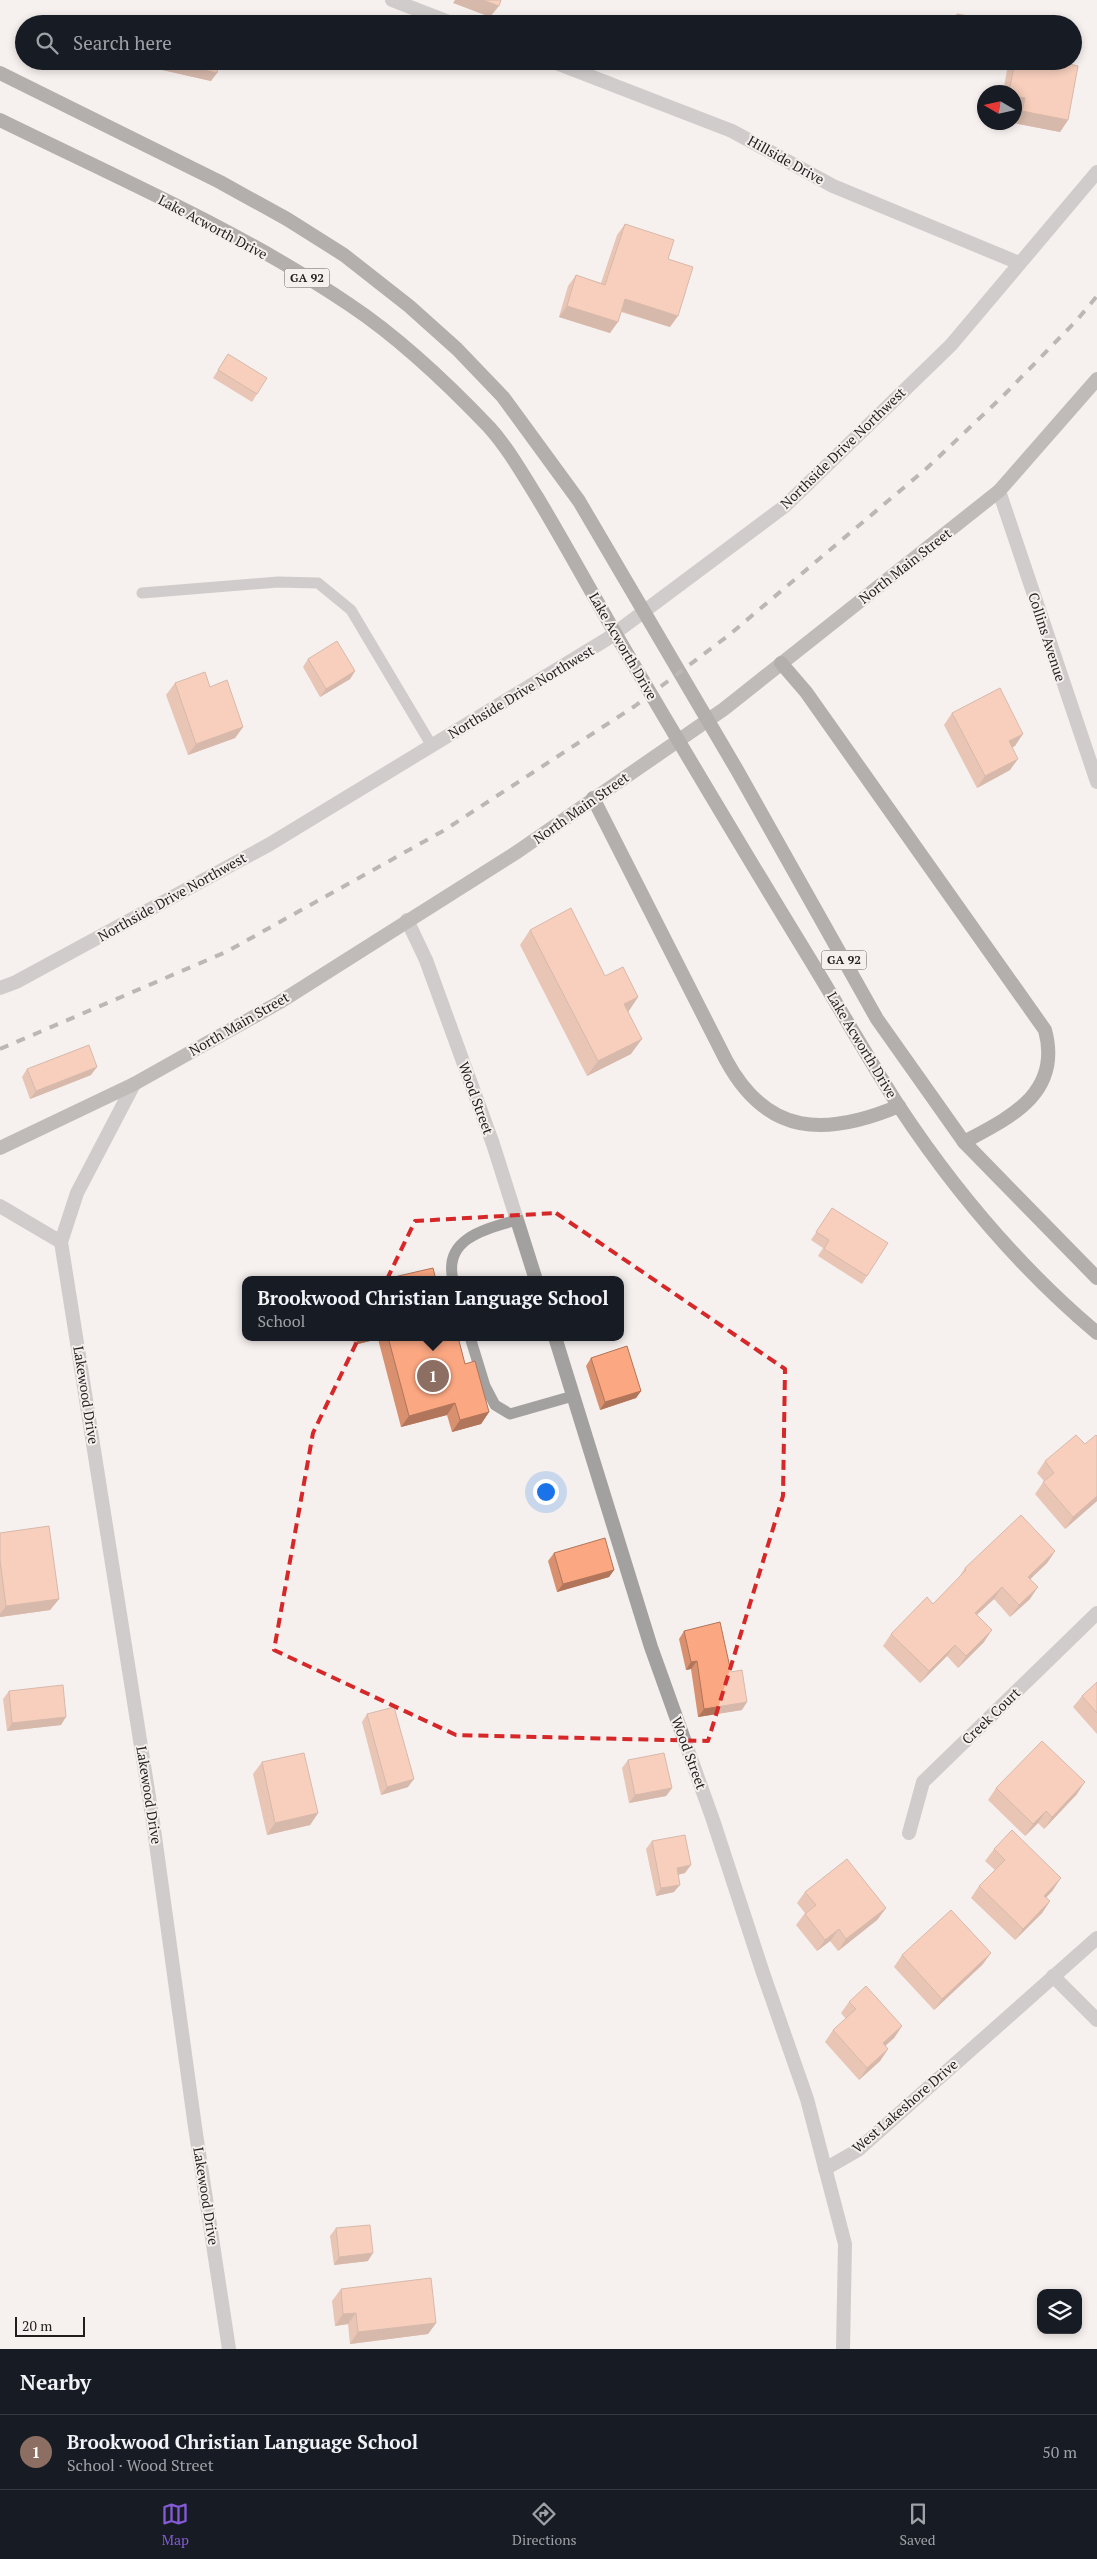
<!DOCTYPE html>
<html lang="en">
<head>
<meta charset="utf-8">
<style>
	body { margin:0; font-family:"PT Serif",serif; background:#20242c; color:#f1f3f6 }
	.controls { position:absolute; right:15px; bottom:15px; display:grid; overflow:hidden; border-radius:10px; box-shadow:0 2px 8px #0003 }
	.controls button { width:45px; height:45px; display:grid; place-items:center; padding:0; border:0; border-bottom:1px solid #363941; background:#171b24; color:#f1f3f6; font:25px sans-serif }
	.compass { position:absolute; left:977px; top:85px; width:45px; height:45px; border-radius:50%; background:#171b24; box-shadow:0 2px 8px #0003; rotate:279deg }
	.scale { position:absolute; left:15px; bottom:12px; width:70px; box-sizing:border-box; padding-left:5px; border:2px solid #201f1e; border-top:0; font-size:14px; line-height:18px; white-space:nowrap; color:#201f1e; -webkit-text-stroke:4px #f5f0ee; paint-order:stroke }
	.you { position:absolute; left:545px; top:1491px; width:18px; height:18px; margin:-12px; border:4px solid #fff; border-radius:50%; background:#1a73e8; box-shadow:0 0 0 8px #1a73e833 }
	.badge { display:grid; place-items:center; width:32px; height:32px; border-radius:50%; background:#845bd5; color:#fff; font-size:16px; font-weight:700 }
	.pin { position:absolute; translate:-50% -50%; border:2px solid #fff; box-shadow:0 1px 5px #0006 }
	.popup { position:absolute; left:242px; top:1276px; width:382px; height:65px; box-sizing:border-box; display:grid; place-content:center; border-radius:10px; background:#171b24; filter:drop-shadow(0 1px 4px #0005); font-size:16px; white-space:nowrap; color:#9ea1a6 }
	.popup b { font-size:19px; color:#f1f3f6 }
	.popup::after { content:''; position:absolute; left:50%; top:100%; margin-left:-10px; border:10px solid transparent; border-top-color:#171b24 }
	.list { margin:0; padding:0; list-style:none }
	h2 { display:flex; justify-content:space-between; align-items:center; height:65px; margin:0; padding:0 20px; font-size:21px }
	h2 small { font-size:16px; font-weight:400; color:#9ea1a6 }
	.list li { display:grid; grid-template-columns:32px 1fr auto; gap:15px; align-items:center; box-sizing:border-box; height:75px; padding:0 20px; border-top:1px solid #363941 }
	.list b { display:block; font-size:19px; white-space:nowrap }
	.list p { margin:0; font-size:16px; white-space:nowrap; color:#9ea1a6 }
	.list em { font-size:16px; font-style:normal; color:#9ea1a6 }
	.icon { flex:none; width:28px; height:28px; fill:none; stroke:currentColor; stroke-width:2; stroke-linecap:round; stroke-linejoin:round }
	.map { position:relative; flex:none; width:1097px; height:2349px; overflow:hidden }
	.search { position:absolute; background:#171b24; box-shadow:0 2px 8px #0003; left:15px; right:15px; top:15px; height:55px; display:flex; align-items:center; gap:12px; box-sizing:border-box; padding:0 18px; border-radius:28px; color:#9ea1a6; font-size:19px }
	.sheet { height:140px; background:#171b24 }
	nav { display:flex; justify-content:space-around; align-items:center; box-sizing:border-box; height:70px; border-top:1px solid #363941; background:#171b24; font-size:14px; color:#9ea1a6 }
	nav a { display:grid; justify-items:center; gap:2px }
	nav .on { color:#845bd5 }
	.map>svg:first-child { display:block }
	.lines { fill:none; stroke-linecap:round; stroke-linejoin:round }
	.service { stroke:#a3a1a0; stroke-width:11 }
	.minor { stroke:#a3a1a0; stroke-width:14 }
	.secondary { stroke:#7d7a79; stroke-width:14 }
	.primary { stroke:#625f5e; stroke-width:14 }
	.rail { stroke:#747270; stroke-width:4; stroke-dasharray:9 9; stroke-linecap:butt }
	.wall { fill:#d8906f }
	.shaded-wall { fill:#b0755a }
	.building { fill:#fba781; stroke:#b0755a }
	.marked { fill:none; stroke:#d62828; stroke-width:4; stroke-dasharray:10 6; stroke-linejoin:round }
	.labels { text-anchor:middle; stroke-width:4; stroke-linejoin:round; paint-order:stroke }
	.shield { fill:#f5f0ee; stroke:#605e5c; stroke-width:1 }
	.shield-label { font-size:12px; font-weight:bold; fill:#201f1e }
	.street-label { font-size:14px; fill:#201f1e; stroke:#f5f0ee }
</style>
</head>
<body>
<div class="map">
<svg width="1097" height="2349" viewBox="0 0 1097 2349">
	<rect width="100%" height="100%" fill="#f5f0ee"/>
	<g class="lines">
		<g class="service">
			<path d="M142 593 278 582 318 583 351 610 432 746"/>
			<path d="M453 1280C443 1238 486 1229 517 1220"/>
			<path d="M470 1337 485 1386 495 1405 510 1414 573 1396"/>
		</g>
		<g class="minor">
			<path d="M392 0 454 24"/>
			<path d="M551 61 732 131 833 186 1019 263"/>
			<path d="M999 491 1097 782"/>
			<path d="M407 920 426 960 493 1144 536 1280"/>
			<path d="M0 988 16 982 270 844 607 639 785 506 951 345 1097 172"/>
			<path d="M134 1084 77 1193 61 1242 153 1822 195 2127 229 2349"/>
			<path d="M0 1206 61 1242"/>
			<path d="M555 1337 651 1647 713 1820 763 1973 807 2099 845 2244 843 2349"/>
			<path d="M909 1833 923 1782 1097 1613"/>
			<path d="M1053 1976 1097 2020"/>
			<path d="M825 2169 858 2150 1097 1938"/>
		</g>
		<path class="secondary" d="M0 1148 134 1084 280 1002 517 852 724 709 999 491 1097 379"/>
		<g class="primary">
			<path d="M0 73 220 182 287 219 344 255 409 306 457 349 503 397 579 501 737 770 877 1019 964 1142 1097 1278"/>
			<path d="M0 120C118 178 241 231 350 305 401 339 447 383 489 427 508 448 522 473 537 497 567 547 595 599 625 650 686 754 748 858 811 961 840 1009 868 1058 898 1105 954 1190 1020 1268 1097 1333"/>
			<path d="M781 663 806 692 1045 1030C1062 1093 1011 1117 964 1142"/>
			<path d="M593 798 726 1060C767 1136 825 1137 899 1106"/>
		</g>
		<path class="rail" d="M0 1049 226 952 443 831 635 706 729 635 927 468 1004 395 1077 320 1097 296"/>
	</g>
	<g class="wall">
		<path d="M957 14 990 24H951V22Z"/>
		<path d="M174 17 203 24H169Z"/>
		<path d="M160 61H219L211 81 158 69Z"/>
		<path d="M1011 61H1056L1068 120 1060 132 1014 123 1017 110 1014 92H1003L1008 65Z"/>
		<path d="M625 224 668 259 670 327 621 312 610 333 559 317 568 286 576 275 601 283 617 235Z"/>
		<path d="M228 354 257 394 252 402 213 378Z"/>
		<path d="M308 659 355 671 350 679 320 697 303 667Z"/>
		<path d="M175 683 210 687 243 727 235 738 188 755 166 695Z"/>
		<path d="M952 713 1015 746 1012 747 1010 770 977 788 944 725Z"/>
		<path d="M530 930 638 997 628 1012 631 1054 587 1076 520 945Z"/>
		<path d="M27 1069 91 1075 30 1099 22 1077Z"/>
		<path d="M832 1208 867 1276 862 1284 818 1256 823 1248 811 1240Z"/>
		<path d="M352 1337H458L465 1364 489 1412 481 1424 452 1432 447 1415 401 1427 378 1339 354 1345Z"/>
		<path d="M591 1358 641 1391 636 1398 600 1410 586 1366Z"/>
		<path d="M1097 1436V1501L1065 1529 1035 1494 1044 1481 1037 1473 1045 1461 1085 1444Z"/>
		<path d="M0 1533 59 1599 50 1610 0 1617Z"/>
		<path d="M1055 1551 1047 1563 1030 1579V1599L1010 1617 994 1599 977 1615 984 1642 958 1668 947 1656 920 1683 883 1646 891 1634 933 1604 957 1580 965 1568Z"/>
		<path d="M554 1553 614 1570 609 1577 557 1592 548 1561Z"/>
		<path d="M684 1631 731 1672 742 1710 698 1717 691 1669 686 1670 679 1639Z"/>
		<path d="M1097 1682V1734L1073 1707 1082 1696Z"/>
		<path d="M9 1691 61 1725 7 1731 3 1699Z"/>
		<path d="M367 1714 408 1787 381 1795 362 1722Z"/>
		<path d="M628 1760 672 1788 666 1796 629 1803 622 1768Z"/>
		<path d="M262 1762 318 1813 310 1825 267 1835 253 1774Z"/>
		<path d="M996 1788 1077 1794 1044 1829 1038 1823 1025 1836 988 1800Z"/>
		<path d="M652 1841 685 1873 678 1875 674 1892 656 1896 646 1849Z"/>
		<path d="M994 1849 1053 1890 1046 1898 1050 1901 1042 1913 1015 1940 971 1898 979 1886 995 1870 985 1861Z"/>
		<path d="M805 1892 886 1908 877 1920 838 1951 830 1941 817 1951 796 1925 805 1913 797 1903Z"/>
		<path d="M991 1953 982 1965 934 2010 894 1967 902 1955Z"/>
		<path d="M849 2002 902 2026 894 2038 885 2046 888 2049 880 2061 859 2080 825 2042 833 2030 846 2019 841 2013Z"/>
		<path d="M336 2228 368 2261 334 2265 330 2236Z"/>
		<path d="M341 2289 436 2323 428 2334 350 2344 348 2324 335 2326 332 2301Z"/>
	</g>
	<g class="shaded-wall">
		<path d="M455 0H483L499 6 490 17 453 3Z"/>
		<path d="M163 61H166L217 73 211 81 158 69Z"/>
		<path d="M950 61H982L978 67Z"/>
		<path d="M1014 96 1025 98 1017 110 1014 109Z"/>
		<path d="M1022 111 1068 120 1060 132 1014 123Z"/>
		<path d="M625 299 678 316 670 327 618 310Z"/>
		<path d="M567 306 618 322 610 333 559 317Z"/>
		<path d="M355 671 350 679 320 697 326 689Z"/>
		<path d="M243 727 235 738 188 755 196 744Z"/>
		<path d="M1023 734 1015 746 1001 753 1009 741Z"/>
		<path d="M1018 759 1010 770 977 788 985 776Z"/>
		<path d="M638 997 628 1012 624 1004Z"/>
		<path d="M642 1039 631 1054 587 1076 598 1061Z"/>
		<path d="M97 1067 91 1075 30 1099 36 1091Z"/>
		<path d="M359 1337H379L378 1339 354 1345Z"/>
		<path d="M641 1391 636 1398 600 1410 605 1402Z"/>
		<path d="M455 1403 447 1415 401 1427 409 1416Z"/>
		<path d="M489 1412 481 1424 452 1432 460 1420Z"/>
		<path d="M1097 1496V1501L1065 1529 1073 1517Z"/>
		<path d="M1055 1551 1047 1563 1020 1589 1028 1577Z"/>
		<path d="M614 1570 609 1577 557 1592 563 1584Z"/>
		<path d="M1002 1587 994 1599 966 1624 975 1613Z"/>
		<path d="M1038 1587 1030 1599 1010 1617 1019 1605Z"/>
		<path d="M59 1599 50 1610 0 1617V1614L6 1606Z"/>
		<path d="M992 1630 984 1642 958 1668 966 1656Z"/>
		<path d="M955 1645 947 1656 920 1683 929 1671Z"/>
		<path d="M697 1661 691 1669 686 1670 691 1662Z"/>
		<path d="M747 1702 742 1710 698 1717 704 1709Z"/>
		<path d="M66 1717 61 1725 7 1731 12 1723Z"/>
		<path d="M414 1779 408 1787 381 1795 387 1787Z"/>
		<path d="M1085 1782 1077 1794 1044 1829 1052 1817Z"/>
		<path d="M672 1788 666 1796 629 1803 635 1795Z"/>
		<path d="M1046 1811 1038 1823 1025 1836 1033 1824Z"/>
		<path d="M318 1813 310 1825 267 1835 275 1823Z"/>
		<path d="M691 1865 685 1873 671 1876 677 1868Z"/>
		<path d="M1061 1878 1053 1890 1036 1908 1044 1896Z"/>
		<path d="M680 1885 674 1892 656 1896 661 1888Z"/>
		<path d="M1050 1901 1042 1913 1015 1940 1023 1929Z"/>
		<path d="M886 1908 877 1920 838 1951 846 1939Z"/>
		<path d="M839 1929 830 1941 817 1951 825 1940Z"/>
		<path d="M991 1953 982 1965 934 2010 942 1999Z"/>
		<path d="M902 2026 894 2038 875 2055 883 2043Z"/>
		<path d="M888 2049 880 2061 859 2080 867 2068Z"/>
		<path d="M373 2253 368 2261 334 2265 339 2257Z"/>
		<path d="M356 2313 348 2324 335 2326 343 2314Z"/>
		<path d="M436 2323 428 2334 350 2344 358 2332Z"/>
	</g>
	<g class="building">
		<path d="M483 0H501L499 6Z"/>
		<path d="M957 14 991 20 990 24H955Z"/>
		<path d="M174 17 203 24H172Z"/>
		<path d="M166 61H219L217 73Z"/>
		<path d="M1015 61H1056L1078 66 1068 120 1022 111 1025 98 1014 96V92H1009Z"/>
		<path d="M625 224 674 240 668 259 693 267 678 316 625 299 618 322 567 306 576 275 605 285Z"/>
		<path d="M228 354 267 378 257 394 218 370Z"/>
		<path d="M337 641 355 671 326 689 308 659Z"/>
		<path d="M205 672 210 687 227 680 243 727 196 744 175 683Z"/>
		<path d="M1000 688 1023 734 1009 741 1018 759 985 776 952 713Z"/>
		<path d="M571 908 605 976 623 967 638 997 624 1004 642 1039 598 1061 530 930Z"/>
		<path d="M89 1045 97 1067 36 1091 27 1069Z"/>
		<path d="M832 1208 888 1243 867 1276 824 1249 829 1240 816 1232Z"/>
		<path d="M433 1268 436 1280H381Z"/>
		<path d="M388 1337H458L465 1364 475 1361 489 1412 460 1420 455 1403 409 1416Z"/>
		<path d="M627 1346 641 1391 605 1402 591 1358Z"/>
		<path d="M1076 1435 1085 1444 1096 1435 1097 1436V1496L1073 1517 1043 1482 1054 1473 1045 1461Z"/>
		<path d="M1021 1515 1055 1551 1028 1577 1038 1587 1019 1605 1002 1587 975 1613 992 1630 966 1656 955 1645 929 1671 891 1634 927 1597 933 1604 966 1570 965 1568Z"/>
		<path d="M49 1526 59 1599 6 1606 0 1560V1533Z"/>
		<path d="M605 1538 614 1570 563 1584 554 1553Z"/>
		<path d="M720 1622 731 1672 742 1670 747 1702 704 1709 697 1661 691 1662 684 1631Z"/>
		<path d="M1097 1682V1713L1082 1696Z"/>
		<path d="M63 1685 66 1717 12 1723 9 1691Z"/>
		<path d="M394 1707 414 1779 387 1787 367 1714Z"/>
		<path d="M1042 1741 1085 1782 1052 1817 1046 1811 1033 1824 996 1788Z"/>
		<path d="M304 1753 318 1813 275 1823 262 1762Z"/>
		<path d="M664 1753 672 1788 635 1795 628 1760Z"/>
		<path d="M1012 1830 1061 1878 1044 1896 1050 1901 1023 1929 979 1886 1005 1860 994 1849Z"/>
		<path d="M685 1835 691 1865 677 1868 680 1885 661 1888 652 1841Z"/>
		<path d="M847 1859 886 1908 846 1939 839 1929 825 1940 805 1914 816 1905 805 1892Z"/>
		<path d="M951 1910 991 1953 942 1999 902 1955Z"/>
		<path d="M866 1986 902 2026 883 2043 888 2049 867 2068 833 2030 856 2009 849 2002Z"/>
		<path d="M370 2225 373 2253 339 2257 336 2228Z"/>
		<path d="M431 2278 436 2323 358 2332 356 2313 343 2314 341 2289Z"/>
	</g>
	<path d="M0 0H1097V2349H0ZM556 1213 785 1369 783 1496 708 1741 456 1735 274 1650 313 1433 415 1221Z" fill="#f5f0ee" fill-opacity=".55" fill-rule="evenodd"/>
	<path class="marked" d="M556 1213 785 1369 783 1496 708 1741 456 1735 274 1650 313 1433 415 1221Z"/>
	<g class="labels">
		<g class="shield">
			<rect x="284.5" y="268.5" width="45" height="19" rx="4"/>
			<rect x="821.5" y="950.5" width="45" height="19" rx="4"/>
		</g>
		<g class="shield-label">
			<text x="307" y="282">GA 92</text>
			<text x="844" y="964">GA 92</text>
		</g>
		<g class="street-label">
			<text transform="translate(786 160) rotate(29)" y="5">Hillside Drive</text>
			<text transform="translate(213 227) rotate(28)" y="5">Lake Acworth Drive</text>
			<text transform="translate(843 448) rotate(-44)" y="5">Northside Drive Northwest</text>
			<text transform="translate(905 566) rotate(-38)" y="5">North Main Street</text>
			<text transform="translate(1047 637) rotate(72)" y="5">Collins Avenue</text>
			<text transform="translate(623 646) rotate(60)" y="5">Lake Acworth Drive</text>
			<text transform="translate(521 692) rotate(-31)" y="5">Northside Drive Northwest</text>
			<text transform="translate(581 808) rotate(-35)" y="5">North Main Street</text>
			<text transform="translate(172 897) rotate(-29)" y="5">Northside Drive Northwest</text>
			<text transform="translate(239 1024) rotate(-30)" y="5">North Main Street</text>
			<text transform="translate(862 1045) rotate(59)" y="5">Lake Acworth Drive</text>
			<text transform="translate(476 1098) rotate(70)" y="5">Wood Street</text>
			<text transform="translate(86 1395) rotate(81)" y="5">Lakewood Drive</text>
			<text transform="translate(991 1716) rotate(-44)" y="5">Creek Court</text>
			<text transform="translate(689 1753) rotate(70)" y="5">Wood Street</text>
			<text transform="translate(149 1795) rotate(81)" y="5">Lakewood Drive</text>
			<text transform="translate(905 2106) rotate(-41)" y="5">West Lakeshore Drive</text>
			<text transform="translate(206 2196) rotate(81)" y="5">Lakewood Drive</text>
		</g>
	</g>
</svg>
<div class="controls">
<button><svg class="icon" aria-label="layers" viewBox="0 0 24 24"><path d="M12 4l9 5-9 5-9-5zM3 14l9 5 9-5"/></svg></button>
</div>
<svg class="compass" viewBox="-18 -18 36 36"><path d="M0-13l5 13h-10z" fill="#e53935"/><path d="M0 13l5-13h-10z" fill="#9ea1a6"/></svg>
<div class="scale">20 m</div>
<div class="you"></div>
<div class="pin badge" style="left:433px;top:1376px;background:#8d6e63">1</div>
<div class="popup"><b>Brookwood Christian Language School</b>School</div>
<div class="search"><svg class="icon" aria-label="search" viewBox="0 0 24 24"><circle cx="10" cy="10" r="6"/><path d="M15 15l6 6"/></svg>Search here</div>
</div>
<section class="sheet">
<h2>Nearby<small></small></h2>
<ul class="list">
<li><span class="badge" style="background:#8d6e63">1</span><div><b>Brookwood Christian Language School</b><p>School · Wood Street</p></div><em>50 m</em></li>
</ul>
</section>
<nav>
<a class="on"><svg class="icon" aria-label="map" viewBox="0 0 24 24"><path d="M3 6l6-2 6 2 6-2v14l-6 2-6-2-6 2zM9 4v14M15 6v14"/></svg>Map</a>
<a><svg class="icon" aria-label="directions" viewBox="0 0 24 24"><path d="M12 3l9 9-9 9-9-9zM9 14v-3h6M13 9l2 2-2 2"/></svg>Directions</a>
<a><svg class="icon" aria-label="saved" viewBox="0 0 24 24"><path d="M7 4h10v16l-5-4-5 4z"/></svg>Saved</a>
</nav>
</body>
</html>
